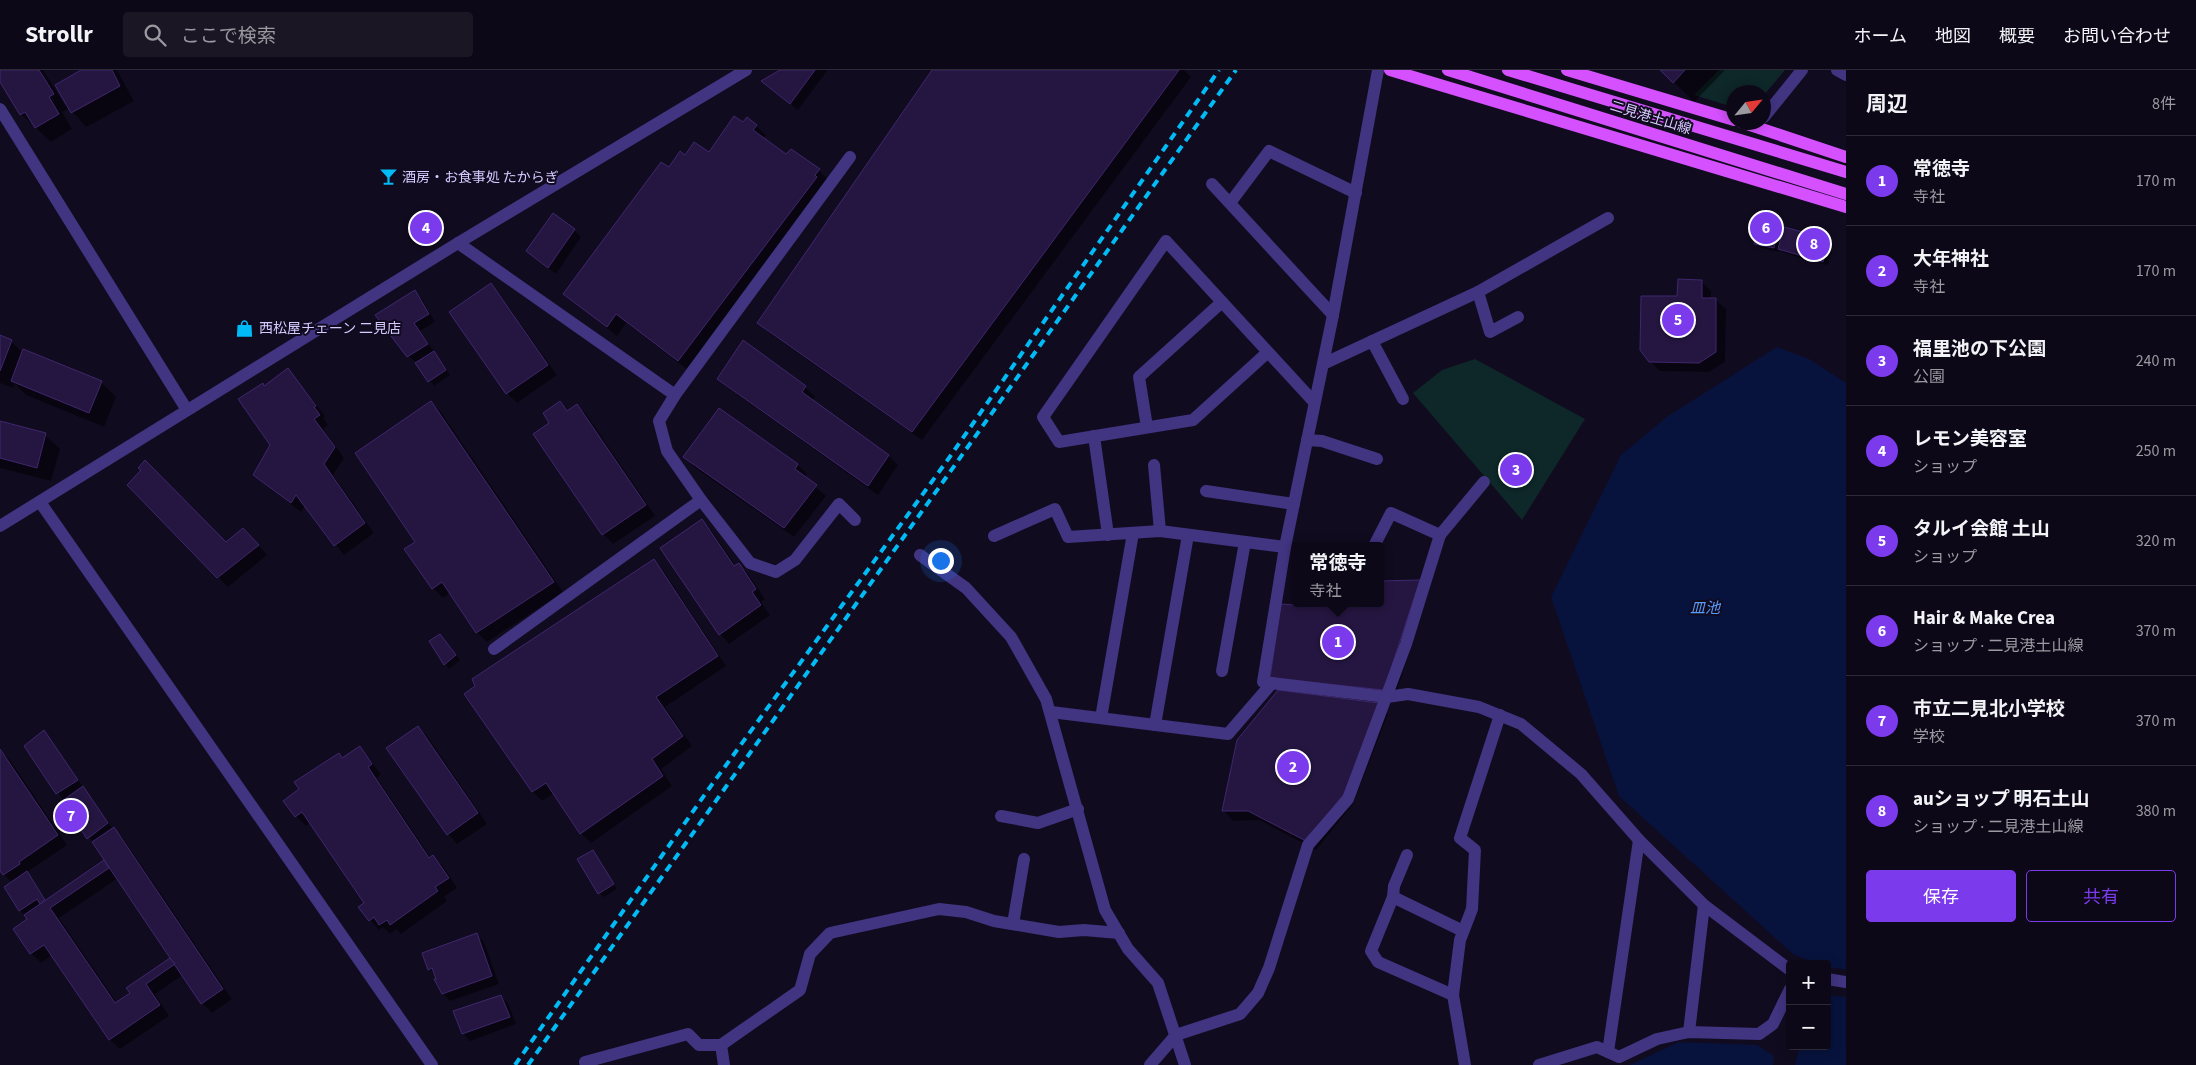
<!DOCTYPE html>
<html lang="ja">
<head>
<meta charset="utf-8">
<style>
	body { margin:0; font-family:"Source Sans 3","Noto Sans JP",sans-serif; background:#1b1624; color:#f1f3f6 }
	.controls { position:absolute; right:15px; bottom:15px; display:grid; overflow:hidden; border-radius:5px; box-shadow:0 2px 12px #0003 }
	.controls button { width:45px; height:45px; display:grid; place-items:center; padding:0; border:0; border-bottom:1px solid #2d2936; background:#0d0817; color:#f1f3f6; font:25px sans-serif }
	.compass { position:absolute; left:1726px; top:15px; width:45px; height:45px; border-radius:50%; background:#0d0817; box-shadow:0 2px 12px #0003; rotate:61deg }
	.you { position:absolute; left:940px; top:490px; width:18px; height:18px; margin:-12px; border:4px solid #fff; border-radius:50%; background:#1a73e8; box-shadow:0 0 0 8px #1a73e833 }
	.badge { display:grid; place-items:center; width:32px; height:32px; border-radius:50%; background:#7c3aed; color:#fff; font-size:16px; font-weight:700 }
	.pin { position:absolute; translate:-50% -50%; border:2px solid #fff; box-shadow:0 1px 5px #0006 }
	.popup { position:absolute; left:1292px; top:472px; width:92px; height:65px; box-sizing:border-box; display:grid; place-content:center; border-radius:5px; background:#0d0817; filter:drop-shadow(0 1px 4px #0005); font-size:16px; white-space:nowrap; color:#9a9aa1 }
	.popup b { font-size:19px; color:#f1f3f6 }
	.popup::after { content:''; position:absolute; left:50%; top:100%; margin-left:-10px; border:10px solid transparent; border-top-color:#0d0817 }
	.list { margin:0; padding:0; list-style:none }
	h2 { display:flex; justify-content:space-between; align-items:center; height:65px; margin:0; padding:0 20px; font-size:21px }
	h2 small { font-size:16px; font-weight:400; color:#9a9aa1 }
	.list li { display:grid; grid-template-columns:32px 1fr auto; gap:15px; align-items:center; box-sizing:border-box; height:90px; padding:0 20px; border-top:1px solid #2d2936 }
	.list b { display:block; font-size:19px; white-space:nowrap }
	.list p { margin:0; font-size:16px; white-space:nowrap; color:#9a9aa1 }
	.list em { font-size:16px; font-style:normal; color:#9a9aa1 }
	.actions { display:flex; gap:10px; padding:15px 20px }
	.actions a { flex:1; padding:11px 0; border:1px solid #7c3aed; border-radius:5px; text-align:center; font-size:18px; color:#7c3aed }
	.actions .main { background:#7c3aed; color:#fff }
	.icon { flex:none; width:28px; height:28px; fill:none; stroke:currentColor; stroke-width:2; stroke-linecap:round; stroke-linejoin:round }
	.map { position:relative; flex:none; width:1846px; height:995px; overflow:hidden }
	header { display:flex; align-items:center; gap:30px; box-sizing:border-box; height:70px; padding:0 25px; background:#0d0817; border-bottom:1px solid #2d2936 }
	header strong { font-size:24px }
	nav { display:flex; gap:28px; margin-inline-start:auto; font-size:18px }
	.search { width:350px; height:45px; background:#1b1624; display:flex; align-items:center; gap:12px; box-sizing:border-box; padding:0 18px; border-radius:5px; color:#9a9aa1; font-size:19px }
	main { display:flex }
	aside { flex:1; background:#0d0817 }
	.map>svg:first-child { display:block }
	.green { fill:#0e2729 }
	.water { fill:#07133d }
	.shadow { fill:#0007; fill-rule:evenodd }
	.building { fill:#251641; stroke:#3f276e }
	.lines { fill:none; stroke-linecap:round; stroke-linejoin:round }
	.minor { stroke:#413481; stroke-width:12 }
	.major { stroke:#d551ff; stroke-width:12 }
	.rail { stroke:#00bbf5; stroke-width:4; stroke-dasharray:8 6; stroke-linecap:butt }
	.labels { text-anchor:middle; stroke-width:4; stroke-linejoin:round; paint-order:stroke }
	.street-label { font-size:14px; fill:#d7caff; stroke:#110b1f }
	.poi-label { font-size:14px; fill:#d7caff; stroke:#110b1f; text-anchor:start }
	.water-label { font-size:15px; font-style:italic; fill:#589bff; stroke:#110b1f }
</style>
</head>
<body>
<header>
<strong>Strollr</strong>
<div class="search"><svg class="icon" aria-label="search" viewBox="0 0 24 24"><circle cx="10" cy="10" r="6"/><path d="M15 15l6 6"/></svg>ここで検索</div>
<nav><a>ホーム</a><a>地図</a><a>概要</a><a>お問い合わせ</a></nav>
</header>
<main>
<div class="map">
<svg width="1846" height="995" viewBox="0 0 1846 995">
	<rect width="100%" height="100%" fill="#110b1f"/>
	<g class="green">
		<path d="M1719 0H1785L1764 25V22H1734L1733 37 1694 25Z"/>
		<path d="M1475 289 1585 349 1522 450 1413 323 1442 300Z"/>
	</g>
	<g class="water">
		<path d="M1777 277 1809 289 1846 313V899L1827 898V894H1817L1793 884 1619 726 1551 527 1621 385 1668 346Z"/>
		<path d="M1827 925 1846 927V995H1795L1800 976H1827Z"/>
		<path d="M1679 972 1757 975 1774 986 1773 995H1630Z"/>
	</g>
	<g class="shadow">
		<path d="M0 0H43L65 35 84 0H117L134 31 86 57 69 38 62 42 72 59 51 72 21 44 0 9Z"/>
		<path d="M782 0H826L827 1 798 40 770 18Z"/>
		<path d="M933 0H1184L1191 7 922 370 769 263 759 253Z"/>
		<path d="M1662 0H1725L1694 32Z"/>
		<path d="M743 54 756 56 766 65 763 69 787 86 819 100 828 110 688 300 626 253 617 266 565 224 669 99 686 86 709 83Z"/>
		<path d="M1779 151 1783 158 1829 170 1833 175 1828 195 1784 183 1779 179V182L1760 178 1756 173Z"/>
		<path d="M574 160 581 167 556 204 535 188Z"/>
		<path d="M1702 212 1711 221V230H1716L1726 239 1725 292 1709 302 1660 301 1650 291 1678 227Z"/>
		<path d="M491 215 500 225 557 305 517 333 507 323Z"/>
		<path d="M415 222 422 229 435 252 420 261 450 305 434 316 417 293 408 286Z"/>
		<path d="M0 266 11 271 23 283 24 281 101 312 116 327 104 357 26 325 15 314 13 318 0 313Z"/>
		<path d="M743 271 805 317 815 327 812 331 889 386 898 395 878 425 728 318 719 308Z"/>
		<path d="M288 299 325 346 323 348 328 355 323 359 344 388 333 405 374 463 344 485 305 436 301 442 254 405 271 374 264 317Z"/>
		<path d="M431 332 441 342 563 522 487 572 477 563 450 523 443 528 433 518 406 479 416 472Z"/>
		<path d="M560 333 569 341 577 335 587 345 655 446 613 474 603 464 534 364 551 353Z"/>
		<path d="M0 353 45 365 60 379 51 411 0 398Z"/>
		<path d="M685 387 798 395 807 404 805 408 826 426 794 467 694 397Z"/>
		<path d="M129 415 226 474 253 469 267 485 228 517Z"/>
		<path d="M702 450 711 460 736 496 739 494 748 504 765 529 761 532 770 545 729 574 720 564Z"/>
		<path d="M653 491 663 500 726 596 665 637 692 676 661 699 672 716 591 773 581 763 554 723 542 731 533 722 466 625Z"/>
		<path d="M1429 520 1394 630 1281 617 1308 537 1380 533Z"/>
		<path d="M430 571 450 576 460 590 449 599Z"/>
		<path d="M1378 635 1388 644 1353 734 1316 780 1259 750 1233 751 1224 741Z"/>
		<path d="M418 657 428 667 487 754 457 774 448 764Z"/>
		<path d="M44 662 113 759 123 768 232 929 212 943 202 933 183 905 155 924 169 946 120 979 110 970 52 885 41 893 31 883 29 850 20 840 12 813 0 799V681L10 690 67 775 27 802 46 831 105 790 26 676ZM118 808 172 888 117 933 59 848Z"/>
		<path d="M359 677 381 704 377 708 431 788 433 787 443 796 457 818 444 827 447 831 401 864 396 859 390 864 383 857 379 860 370 850 360 837 365 833 310 752 306 756 296 746 300 720 338 684 343 689Z"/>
		<path d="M593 782 617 819 604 827 599 823Z"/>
		<path d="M476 865 484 872 499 914 450 931 438 918 435 904 429 899Z"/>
		<path d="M500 926 508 933 516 954 470 971 463 963Z"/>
	</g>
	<g class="building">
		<path d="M0 0H39L54 24 49 27 59 44 35 58 25 42 20 45 0 12Z"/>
		<path d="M81 0H112L120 16 71 43 55 15Z"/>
		<path d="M780 0H815L790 34 761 11Z"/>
		<path d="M932 0H1179L912 362 757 253Z"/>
		<path d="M1660 0H1685L1673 13Z"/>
		<path d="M734 46 743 52 747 47 757 55 753 60 786 84 791 79 820 99 815 105 817 107 678 291 616 244 607 257 563 224 661 92 669 97 680 81 685 85 694 72 709 82Z"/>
		<path d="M553 143 575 159 548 198 526 181Z"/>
		<path d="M1760 145 1780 150 1774 178 1754 174Z"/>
		<path d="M1784 157 1829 169 1823 192 1778 179Z"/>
		<path d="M1678 209 1702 210V228H1716V282L1699 293 1649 292 1640 280 1641 226H1677Z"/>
		<path d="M491 213 548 295 506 324 449 242Z"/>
		<path d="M415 220 429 244 414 253 428 274 407 287 375 245Z"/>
		<path d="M0 265 12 270 0 301Z"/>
		<path d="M743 270 806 316 802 322 889 385 868 416 717 309Z"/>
		<path d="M23 279 102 311 89 343 11 311Z"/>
		<path d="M434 281 446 300 428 312 415 293Z"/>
		<path d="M288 298 316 336 314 337 320 345 314 349 335 377 324 394 365 453 334 476 296 425 291 433 253 405 270 375 238 329 263 313 264 316Z"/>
		<path d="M431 331 554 512 476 563 442 512 432 519 404 479 415 472 355 383Z"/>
		<path d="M560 331 567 341 577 334 646 435 602 465 533 364 549 353 543 343Z"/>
		<path d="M719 338 798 394 795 399 817 415 784 458 683 387Z"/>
		<path d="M0 351 46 363 37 398 0 388Z"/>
		<path d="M145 390 226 472 243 458 259 475 217 508 127 415 141 400 138 398Z"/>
		<path d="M702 449 734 496 739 493 756 519 752 522 761 535 719 565 660 478Z"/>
		<path d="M654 489 718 586 656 627 683 666 652 689 663 706 580 764 546 713 532 722 464 624 475 616 472 609Z"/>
		<path d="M1420 510 1384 620 1270 608 1281 534 1307 536 1308 533H1380V511Z"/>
		<path d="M440 564 456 585 444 595 429 571Z"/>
		<path d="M1278 620 1379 633 1344 724 1306 771 1248 741H1222L1237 670Z"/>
		<path d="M418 656 478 743 447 765 386 678Z"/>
		<path d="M44 660 78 710 56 724 24 676Z"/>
		<path d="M360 676 372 694 368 697 429 788 433 785 449 808 435 817 438 821 390 855 387 850 379 855 374 847 369 851 358 837 364 833 302 742 295 747 283 731 299 719 294 712 339 683 342 688Z"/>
		<path d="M0 679 58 765 19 792 20 794 3 805 0 801Z"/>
		<path d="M83 716 108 753 87 769 62 731Z"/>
		<path d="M114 757 223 919 201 934 92 772Z"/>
		<path d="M593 780 614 814 598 824 577 789Z"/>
		<path d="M104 790 109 798 50 838 115 933 130 923 126 918 170 888 175 894 146 914 160 935 109 970 44 875 30 884 13 859 27 849 24 845Z"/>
		<path d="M27 801 45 830 40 834 37 829 19 841 4 817Z"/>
		<path d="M477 863 492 906 442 924 434 909H436L432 898 428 900 422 883Z"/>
		<path d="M501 925 510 947 462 964 453 941Z"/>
	</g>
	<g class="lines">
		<g class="minor">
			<path d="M1378 0 1333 245 1285 477 1263 612 1387 627 1408 624 1479 637 1521 654 1581 704 1639 770 1704 835 1790 900"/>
			<path d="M1837 0 1846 5"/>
			<path d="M0 39 187 340"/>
			<path d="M1764 47 1802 0"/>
			<path d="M850 87 675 325 659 351 667 381 701 430 750 493 776 502 795 490 839 434 855 450"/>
			<path d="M1212 114 1333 245"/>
			<path d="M1230 133 1269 81 1356 123"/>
			<path d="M458 173 675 325"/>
			<path d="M1478 222 1608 148"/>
			<path d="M1372 271 1403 329"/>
			<path d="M1268 282 1193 350 1059 372 1043 347 1166 171 1314 332"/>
			<path d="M1323 294 1478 222 1490 262 1518 247"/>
			<path d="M1147 357 1139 307 1222 232"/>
			<path d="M1094 366 1108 465"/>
			<path d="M1307 370 1322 371 1377 389"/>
			<path d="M1154 395 1160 461"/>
			<path d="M1206 421 1294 434"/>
			<path d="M40 432 432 995"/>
			<path d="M0 456 458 173 746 0"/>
			<path d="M994 466 1055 439 1068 467 1160 461 1285 477"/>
			<path d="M1374 476 1391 443 1440 465"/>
			<path d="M920 485 966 518 1011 567 1046 629 1105 840 1128 879 1158 913 1185 995"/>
			<path d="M494 579 701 430"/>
			<path d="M1222 601 1245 472"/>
			<path d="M1051 642 1228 664 1272 613"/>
			<path d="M1101 648 1133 463"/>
			<path d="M1155 655 1188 465"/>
			<path d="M1001 746 1038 753 1078 739"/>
			<path d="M1393 827 1394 816 1407 785"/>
			<path d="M1013 854 1024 789"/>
			<path d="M1827 909 1846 912"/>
			<path d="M1453 925 1378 892 1371 881 1393 827 1463 861"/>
			<path d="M1689 962 1704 835"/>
			<path d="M721 975 800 920 810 884 830 863 939 839 966 842 994 851 1059 862 1084 860 1119 863"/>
			<path d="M1608 982 1639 770"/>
			<path d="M585 992 688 964 699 975H721L724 995"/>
			<path d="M1150 995 1176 965 1240 944 1258 923 1269 898 1308 775 1348 729 1406 574 1440 465 1484 412"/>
			<path d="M1465 995 1453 925 1460 870 1472 839 1475 780 1460 768 1500 645"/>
			<path d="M1539 995 1597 977 1619 987 1657 969 1689 962 1759 964 1773 954 1790 919"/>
		</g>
		<g class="major">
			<path d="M1390 0 1846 137"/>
			<path d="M1448 0 1846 124"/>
			<path d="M1508 0 1846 102"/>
			<path d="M1567 0 1734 50"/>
			<path d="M1741 52 1846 87"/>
		</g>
		<g class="rail">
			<path d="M515 995 708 720 949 388 1219 0"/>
			<path d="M528 995 1236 0"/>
		</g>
	</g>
	<defs>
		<symbol id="bar-bare" viewBox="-9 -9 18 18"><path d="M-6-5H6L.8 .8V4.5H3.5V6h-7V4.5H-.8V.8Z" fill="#00bbf5" stroke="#110b1f" stroke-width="2.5" paint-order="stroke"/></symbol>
		<symbol id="shop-bare" viewBox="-9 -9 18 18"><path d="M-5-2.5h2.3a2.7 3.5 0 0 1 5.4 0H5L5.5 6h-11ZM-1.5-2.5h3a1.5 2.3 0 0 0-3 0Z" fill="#00bbf5" stroke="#110b1f" stroke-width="2.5" paint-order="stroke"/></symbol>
	</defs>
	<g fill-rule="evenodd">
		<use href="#bar-bare" x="376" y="94" width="25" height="25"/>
		<use href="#shop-bare" x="232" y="246" width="25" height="25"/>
	</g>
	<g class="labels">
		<g class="street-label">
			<text transform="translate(1651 47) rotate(17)" y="5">二見港土山線</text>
		</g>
		<g class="poi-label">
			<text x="402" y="112">酒房・お食事処 たからぎ</text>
			<text x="259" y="263">西松屋チェーン 二見店</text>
		</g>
		<g class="water-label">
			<text x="1705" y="543">皿池</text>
		</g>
	</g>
</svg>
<div class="controls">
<button>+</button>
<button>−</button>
</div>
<svg class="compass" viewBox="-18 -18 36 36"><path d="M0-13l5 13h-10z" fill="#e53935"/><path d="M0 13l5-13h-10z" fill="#9a9aa1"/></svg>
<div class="you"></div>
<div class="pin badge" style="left:1338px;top:572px">1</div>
<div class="popup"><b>常徳寺</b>寺社</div>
<div class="pin badge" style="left:1293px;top:697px">2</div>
<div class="pin badge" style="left:1516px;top:400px">3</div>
<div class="pin badge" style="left:426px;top:158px">4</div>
<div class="pin badge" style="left:1678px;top:250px">5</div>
<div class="pin badge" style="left:1766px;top:158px">6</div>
<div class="pin badge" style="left:71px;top:746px">7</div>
<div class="pin badge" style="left:1814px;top:174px">8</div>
</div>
<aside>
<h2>周辺<small>8件</small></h2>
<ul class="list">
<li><span class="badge">1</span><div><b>常徳寺</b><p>寺社</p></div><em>170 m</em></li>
<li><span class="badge">2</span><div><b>大年神社</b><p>寺社</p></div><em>170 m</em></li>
<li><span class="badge">3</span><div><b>福里池の下公園</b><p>公園</p></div><em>240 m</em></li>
<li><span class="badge">4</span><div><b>レモン美容室</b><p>ショップ</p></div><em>250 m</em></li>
<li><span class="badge">5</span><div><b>タルイ会館 土山</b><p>ショップ</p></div><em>320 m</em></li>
<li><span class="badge">6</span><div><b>Hair &amp; Make Crea</b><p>ショップ · 二見港土山線</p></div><em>370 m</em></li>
<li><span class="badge">7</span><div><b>市立二見北小学校</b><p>学校</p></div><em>370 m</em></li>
<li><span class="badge">8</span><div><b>auショップ 明石土山</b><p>ショップ · 二見港土山線</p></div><em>380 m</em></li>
</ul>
<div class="actions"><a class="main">保存</a><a>共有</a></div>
</aside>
</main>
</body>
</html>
